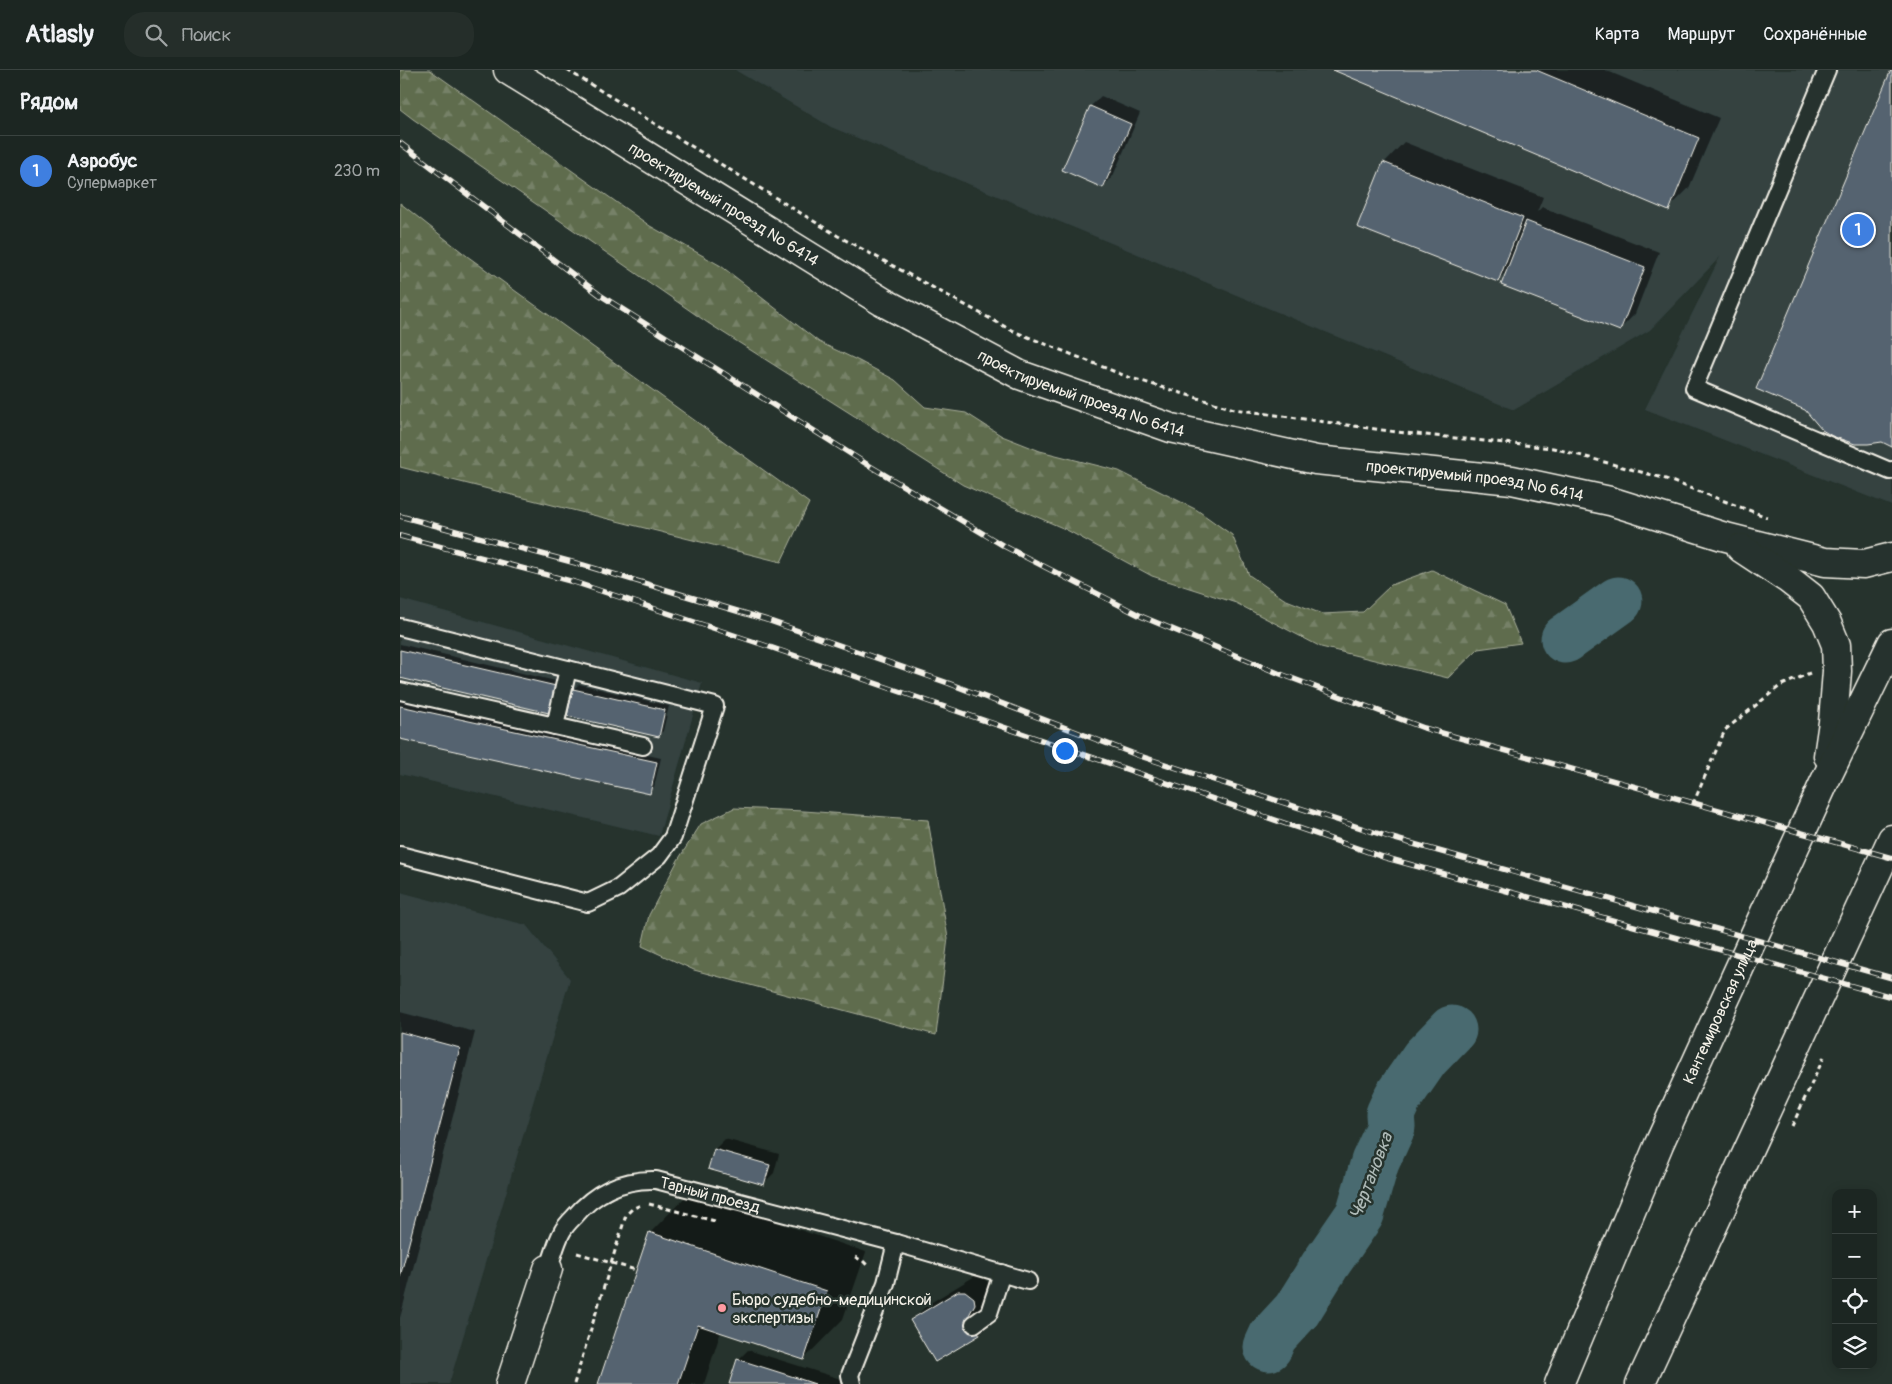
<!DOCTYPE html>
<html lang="ru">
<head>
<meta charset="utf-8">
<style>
	body { margin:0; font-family:Pangolin,sans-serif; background:#252e2a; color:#f1f3f6 }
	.controls { position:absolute; right:15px; bottom:15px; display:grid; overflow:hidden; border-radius:10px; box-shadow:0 2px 12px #0003 }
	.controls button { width:45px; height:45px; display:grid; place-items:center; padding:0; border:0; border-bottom:1px solid #3a4340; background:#1c2622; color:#f1f3f6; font:25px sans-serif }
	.you { position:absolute; left:664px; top:680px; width:18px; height:18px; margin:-12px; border:4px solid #fff; border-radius:50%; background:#1a73e8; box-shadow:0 0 0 8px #1a73e833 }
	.badge { display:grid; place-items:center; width:32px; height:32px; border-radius:50%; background:#ff9aa2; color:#fff; font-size:16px; font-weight:700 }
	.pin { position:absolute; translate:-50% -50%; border:2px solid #fff; box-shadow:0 1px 5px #0006 }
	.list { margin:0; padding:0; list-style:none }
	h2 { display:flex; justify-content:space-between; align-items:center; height:65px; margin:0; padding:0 20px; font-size:21px }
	h2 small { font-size:16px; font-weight:400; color:#a0a5a5 }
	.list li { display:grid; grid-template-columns:32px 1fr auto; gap:15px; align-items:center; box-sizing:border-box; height:70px; padding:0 20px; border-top:1px solid #3a4340 }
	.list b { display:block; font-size:19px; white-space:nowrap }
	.list p { margin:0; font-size:16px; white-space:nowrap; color:#a0a5a5 }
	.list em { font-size:16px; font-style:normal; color:#a0a5a5 }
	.icon { flex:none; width:28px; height:28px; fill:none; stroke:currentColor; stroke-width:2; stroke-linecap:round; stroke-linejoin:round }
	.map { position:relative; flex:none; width:1492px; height:1314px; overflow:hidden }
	header { display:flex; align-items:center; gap:30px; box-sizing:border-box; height:70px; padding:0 25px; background:#1c2622; border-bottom:1px solid #3a4340 }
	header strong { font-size:24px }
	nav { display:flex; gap:28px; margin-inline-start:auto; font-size:18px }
	.search { width:350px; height:45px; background:#252e2a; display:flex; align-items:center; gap:12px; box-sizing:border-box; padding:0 18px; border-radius:20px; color:#a0a5a5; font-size:19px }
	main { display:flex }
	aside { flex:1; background:#1c2622 }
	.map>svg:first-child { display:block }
	.built { fill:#344241 }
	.forest { fill:url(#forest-firs); stroke:#a9ae9a }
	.shadow { fill:#0007 }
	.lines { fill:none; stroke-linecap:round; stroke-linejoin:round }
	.river { stroke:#486a6f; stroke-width:49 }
	.building { fill:#546470; stroke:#f4f1e8 }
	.lane-casing { stroke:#f4f1e8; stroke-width:20 }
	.street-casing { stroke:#f4f1e8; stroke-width:31 }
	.secondary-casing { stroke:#f4f1e8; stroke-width:31 }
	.path { stroke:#f4f1e8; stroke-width:3; stroke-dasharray:5 4; stroke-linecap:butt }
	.lane { stroke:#26332d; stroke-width:16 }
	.street { stroke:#26332d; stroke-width:28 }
	.secondary { stroke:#26332d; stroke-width:28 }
	.rail-casing { stroke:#f4f1e8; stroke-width:5.5 }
	.rail { stroke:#26332d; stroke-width:4; stroke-dasharray:11; stroke-linecap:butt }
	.poi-dot { fill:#ff9aa2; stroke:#26332d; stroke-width:2 }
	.labels { text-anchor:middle; stroke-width:5; stroke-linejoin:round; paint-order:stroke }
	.street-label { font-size:16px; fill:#f4f1e8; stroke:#26332d }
	.poi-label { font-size:16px; fill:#f4f1e8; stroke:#26332d; text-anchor:start }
	.water-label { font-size:18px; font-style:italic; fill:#afbbb8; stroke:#26332d }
</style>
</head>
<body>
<header>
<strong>Atlasly</strong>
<div class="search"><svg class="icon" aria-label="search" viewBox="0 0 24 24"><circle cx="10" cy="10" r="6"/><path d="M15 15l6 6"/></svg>Поиск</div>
<nav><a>Карта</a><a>Маршрут</a><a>Сохранённые</a></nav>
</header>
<main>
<aside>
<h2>Рядом<small></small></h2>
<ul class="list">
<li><span class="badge" style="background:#3f7fe0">1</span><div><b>Аэробус</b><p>Супермаркет</p></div><em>230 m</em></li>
</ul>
</aside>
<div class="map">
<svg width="1492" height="1314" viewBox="0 0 1492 1314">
	<defs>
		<pattern id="forest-firs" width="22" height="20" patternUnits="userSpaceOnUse" patternTransform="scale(1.25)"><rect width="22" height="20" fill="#5e6c4d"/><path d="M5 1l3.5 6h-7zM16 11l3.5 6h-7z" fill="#768167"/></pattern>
	</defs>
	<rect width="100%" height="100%" fill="#26332d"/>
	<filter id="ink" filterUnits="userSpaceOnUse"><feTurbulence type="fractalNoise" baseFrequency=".02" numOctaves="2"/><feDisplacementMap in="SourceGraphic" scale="10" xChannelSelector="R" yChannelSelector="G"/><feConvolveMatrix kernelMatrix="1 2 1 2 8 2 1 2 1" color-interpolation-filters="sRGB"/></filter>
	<g filter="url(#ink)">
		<g class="built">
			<path d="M335 0H1492V436L1245 339 1320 187 1250 260 1114 340 431 57Z"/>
			<path d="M0 529 302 613 259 766 0 704Z"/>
			<path d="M0 822 126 855 170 909 49 1314H0Z"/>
		</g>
		<g class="forest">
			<path d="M0 0H30L250 156 321 196 419 272 459 291 495 310 525 337 566 343 602 366 640 381 719 401 797 440 832 465 849 505 884 529 922 544 963 542 991 515 1032 500 1105 535 1121 573 1078 579 1048 608 921 577 836 533 752 506 665 459 563 415 308 253 13 49 0 39Z"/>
			<path d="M0 133 67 186 409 433 381 492 0 397Z"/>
			<path d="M334 738 404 741 528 750 548 868 536 965 294 900 242 876 249 845 278 790 301 754Z"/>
		</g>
		<g class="shadow">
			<path d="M936 0H1205L1319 48 1289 118 1268 139Z"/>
			<path d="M701 26 740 43 713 106 703 117 691 36Z"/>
			<path d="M1004 72 1143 127 1137 142 1142 137 1259 182 1235 244 1220 259 1109 199 1097 211 984 93Z"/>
			<path d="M0 574 160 612 154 637 149 642 0 607Z"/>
			<path d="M179 614 269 636 263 661 258 666 174 619Z"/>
			<path d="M0 630 261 688 254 717 249 722 0 667Z"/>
			<path d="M0 942 75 962 0 1248Z"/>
			<path d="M325 1069 379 1084 374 1103 364 1113 315 1079Z"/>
			<path d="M289 1123 466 1182 443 1249 404 1289 321 1261 304 1314H200L250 1163Z"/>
			<path d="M575 1206H581L589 1213 590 1217 584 1229 595 1249 580 1264 512 1250 527 1235Z"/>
			<path d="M348 1280 444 1310 442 1314H330L338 1290Z"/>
		</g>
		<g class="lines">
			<g class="river">
				<path d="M1165 569 1218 531"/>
				<path d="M868 1277 873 1266 897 1240 925 1195 960 1144 975 1092 991 1057 990 1044 998 1027 1025 988 1052 960"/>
			</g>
		</g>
		<g class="building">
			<path d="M933 0H1136L1299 68 1269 141Z"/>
			<path d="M1491 0H1492V377L1482 372 1468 374H1455L1432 366 1422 360 1405 340 1356 319Z"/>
			<path d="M690 36 731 54 703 118 662 100Z"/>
			<path d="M983 92 1123 148 1098 212 957 157Z"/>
			<path d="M1126 151 1245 197 1220 261 1101 215Z"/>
			<path d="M0 580 156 616 149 643 0 608Z"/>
			<path d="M173 619 265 640 259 667 167 646Z"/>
			<path d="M0 636 257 692 250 724 0 669Z"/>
			<path d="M0 962 60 978 0 1207Z"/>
			<path d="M314 1079 370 1095 364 1115 308 1099Z"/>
			<path d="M249 1162 427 1221 404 1290 298 1255 278 1314H198Z"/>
			<path d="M558 1221H565L574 1228 575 1234 569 1245 580 1265 535 1292 510 1250Z"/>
			<path d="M337 1289 394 1307 415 1314H329Z"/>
		</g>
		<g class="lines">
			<defs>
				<g id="lane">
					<path d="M1427 0 1294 318 1490 401 1492 400"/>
					<path d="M0 557 315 636 273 767 259 786 219 818 188 833 0 785"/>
					<path d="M0 621 243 676"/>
					<path d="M155 656 168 599"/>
					<path id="s1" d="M148 1199C153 1187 156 1173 162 1162 165 1156 170 1151 174 1147 195 1122 223 1109 256 1110L496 1173 628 1211"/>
					<path d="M574 1254 589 1243 602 1203"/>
					<path d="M452 1314 450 1305 486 1213 496 1173"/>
				</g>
				<path id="street" d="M110 1314 148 1199"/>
				<g id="secondary">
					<path id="s2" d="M108 0 483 232 620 305 771 358 916 390 1112 410 1210 431 1322 466 1425 492 1464 494 1492 487"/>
					<path d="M1341 478 1388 509 1411 527 1427 553 1436 575 1437 601 1433 652 1428 686"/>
					<path id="s3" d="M1159 1314 1259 1074 1424 713 1492 573"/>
					<path d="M1240 1314 1492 769"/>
				</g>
			</defs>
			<use href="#lane" class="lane-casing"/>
			<use href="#street" class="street-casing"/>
			<use href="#secondary" class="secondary-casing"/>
			<g class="path">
				<path d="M167 0 438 166 613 261 728 307 834 339 996 362 1153 378 1263 408 1367 447"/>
				<path d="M1293 734 1325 660 1380 616 1410 603"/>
				<path d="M1392 1056 1424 987"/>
				<path d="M249 1134 315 1151"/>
				<path d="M177 1183 236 1200"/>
				<path d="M455 1187 463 1191 468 1196"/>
				<path d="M174 1314 226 1145 232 1139 243 1134"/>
			</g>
			<use href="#lane" class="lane"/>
			<use href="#street" class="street"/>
			<use href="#secondary" class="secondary"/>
			<defs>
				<g id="rail">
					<path d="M0 73 200 225 465 393 604 476 743 547 878 603 1024 658 1492 788"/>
					<path d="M0 446 183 495 367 550 548 613 737 685 992 768 1492 908"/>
					<path d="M0 466 174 512 361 574 983 787 1492 927"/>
				</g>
			</defs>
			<use href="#rail" class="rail-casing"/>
			<use href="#rail" class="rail"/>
		</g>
	</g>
	<circle class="poi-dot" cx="322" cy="1238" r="5"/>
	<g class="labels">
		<g class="street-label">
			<text dy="6" stroke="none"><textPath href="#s2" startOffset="254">проектируемый проезд № 6414</textPath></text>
			<text dy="6" stroke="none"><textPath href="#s2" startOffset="660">проектируемый проезд № 6414</textPath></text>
			<text dy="6" stroke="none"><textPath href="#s2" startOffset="1065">проектируемый проезд № 6414</textPath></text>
			<text dy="6" stroke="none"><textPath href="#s3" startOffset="406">Кантемировская улица</textPath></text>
			<text dy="6" stroke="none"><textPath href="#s1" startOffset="208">Тарный проезд</textPath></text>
		</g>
		<g class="poi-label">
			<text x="332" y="1235">Бюро судебно-медицинской<tspan x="332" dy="18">экспертизы</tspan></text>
		</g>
		<g class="water-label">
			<text transform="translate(971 1106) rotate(-69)" y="6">Чертановка</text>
		</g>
	</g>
</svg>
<div class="controls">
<button>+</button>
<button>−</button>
<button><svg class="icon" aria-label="locate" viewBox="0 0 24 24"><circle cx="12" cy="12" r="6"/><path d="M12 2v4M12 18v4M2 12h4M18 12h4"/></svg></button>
<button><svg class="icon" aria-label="layers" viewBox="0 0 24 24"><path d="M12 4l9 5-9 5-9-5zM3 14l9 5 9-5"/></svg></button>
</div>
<div class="you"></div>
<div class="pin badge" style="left:1458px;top:160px;background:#3f7fe0">1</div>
</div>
</main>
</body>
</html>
